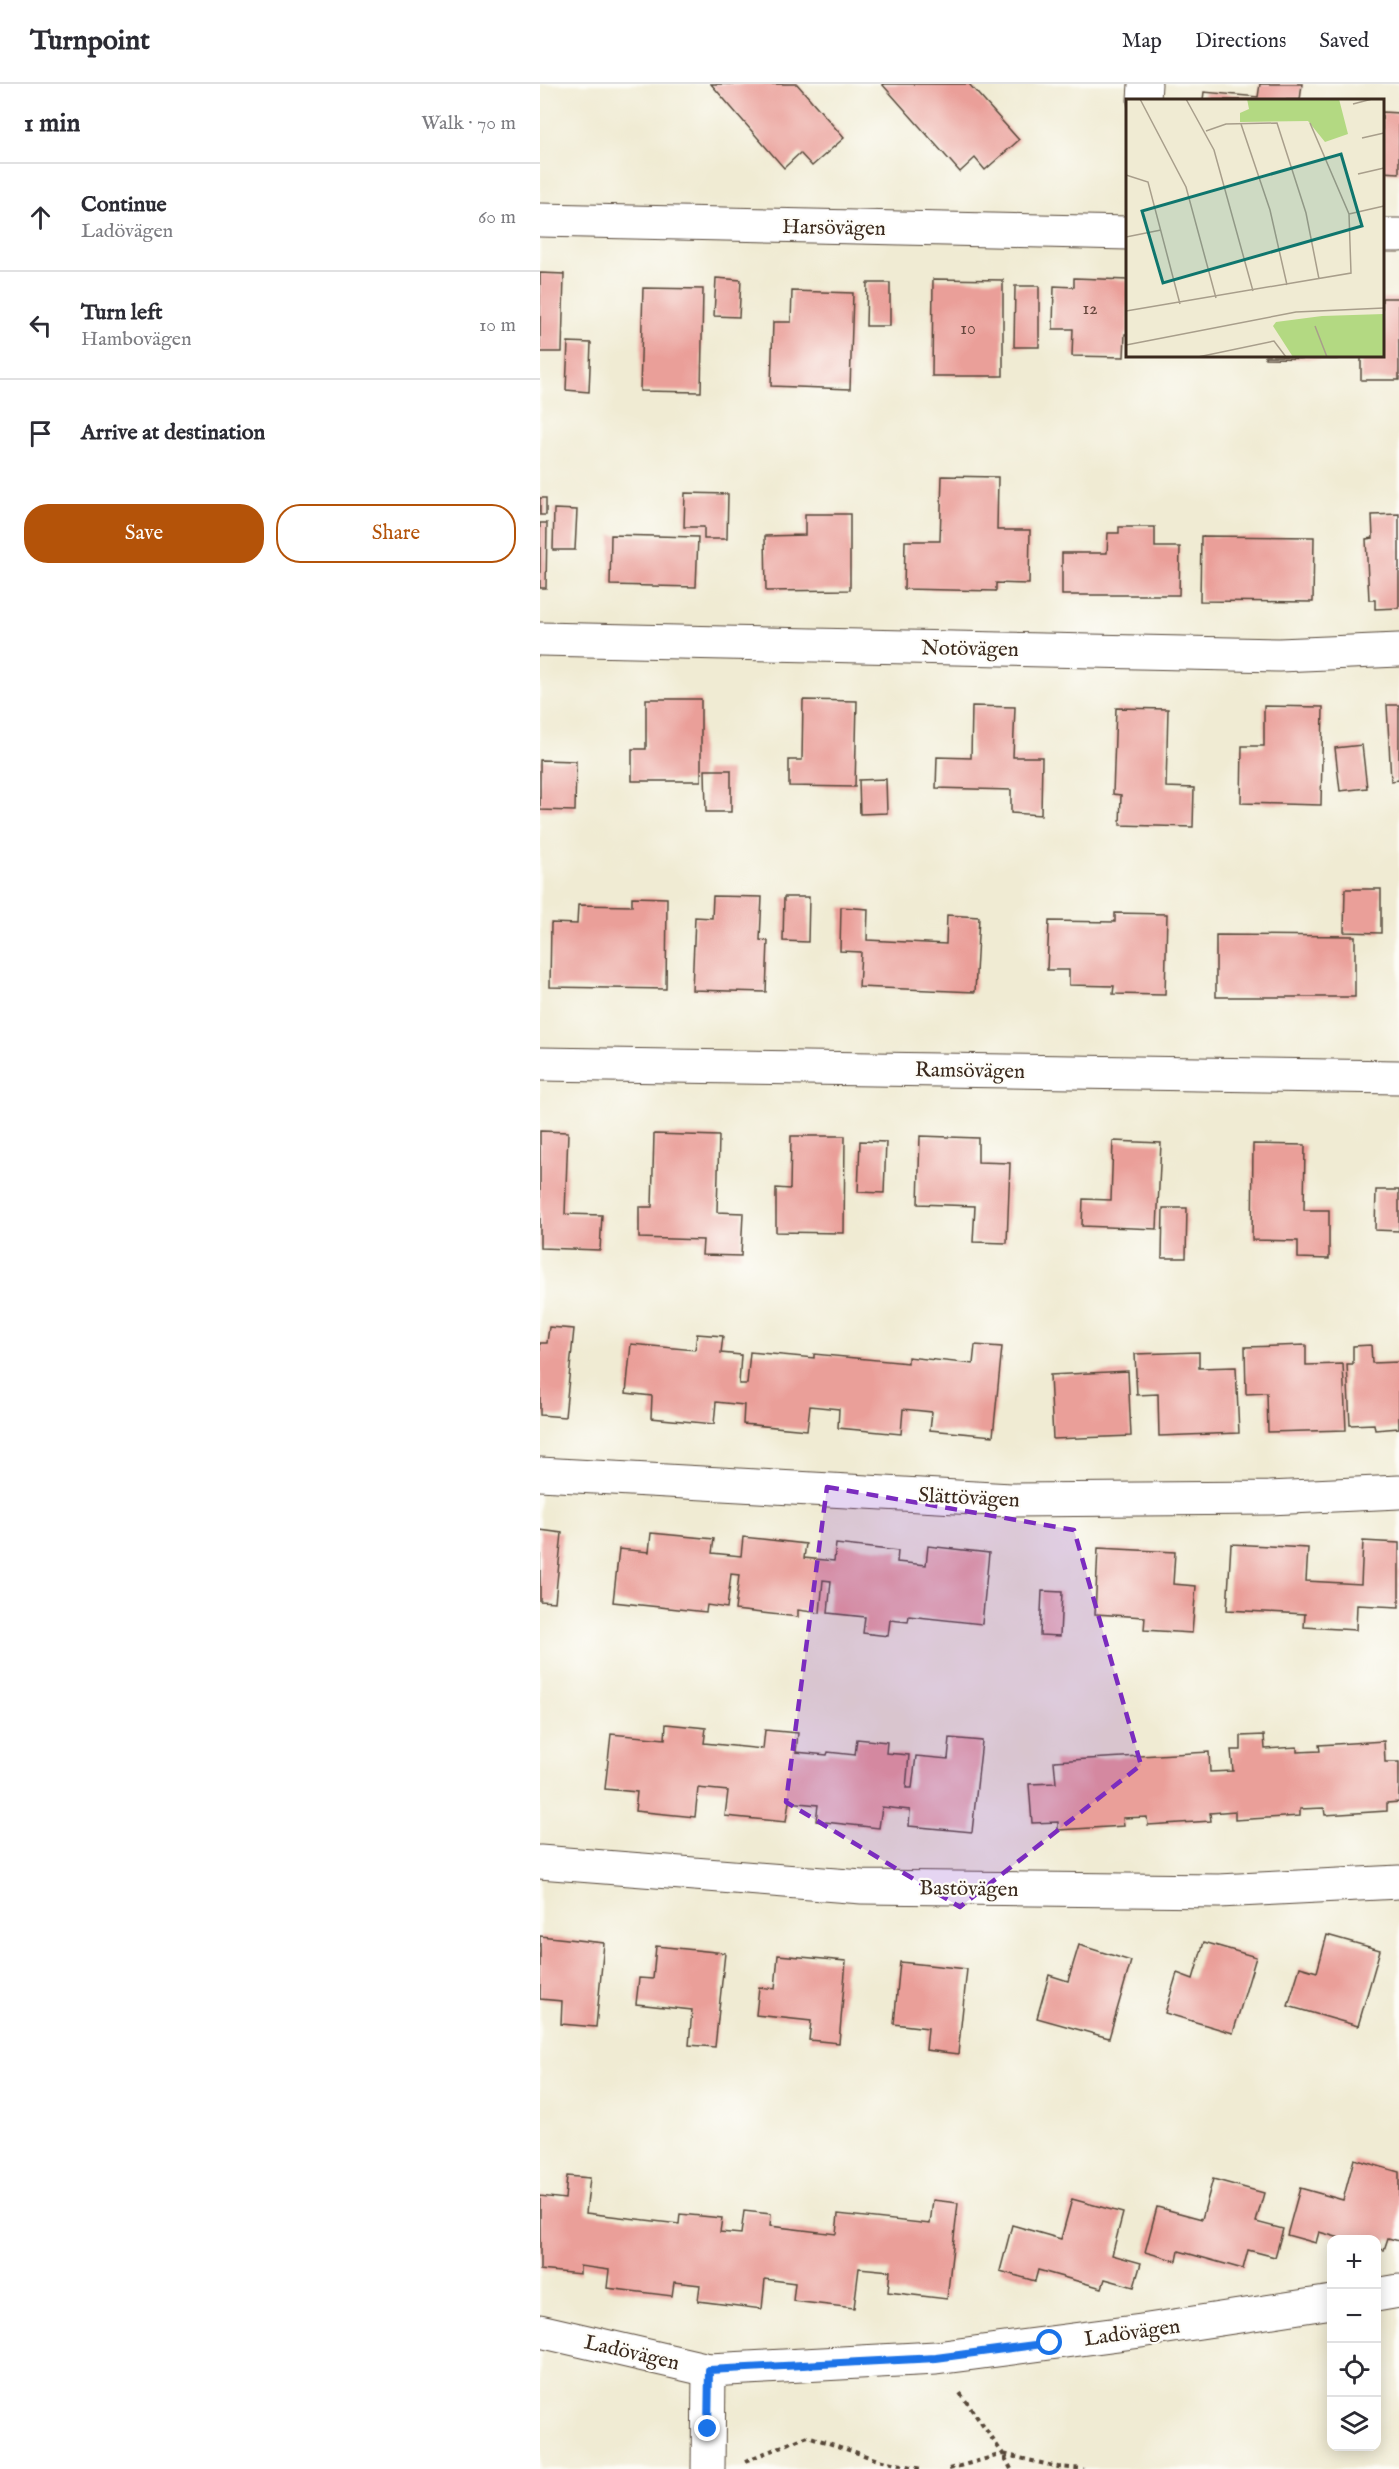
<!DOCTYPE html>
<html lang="en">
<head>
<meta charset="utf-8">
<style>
	body { margin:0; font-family:"IM FELL English",serif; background:#f7f7f7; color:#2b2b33 }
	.controls { position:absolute; right:18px; bottom:18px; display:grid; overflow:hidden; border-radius:12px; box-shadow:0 3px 15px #0003 }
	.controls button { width:54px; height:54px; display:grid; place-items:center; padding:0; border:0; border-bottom:2px solid #e1e1e2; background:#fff; color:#2b2b33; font:30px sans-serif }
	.stop { position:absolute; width:18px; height:18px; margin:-14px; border:4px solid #1a73e8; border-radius:50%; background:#fff }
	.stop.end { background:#1a73e8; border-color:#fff; box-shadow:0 2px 6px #0008 }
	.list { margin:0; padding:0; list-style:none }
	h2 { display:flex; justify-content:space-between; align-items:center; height:78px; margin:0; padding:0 24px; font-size:26px }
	h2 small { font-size:20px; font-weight:400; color:#7c7c81 }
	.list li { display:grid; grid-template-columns:39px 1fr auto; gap:18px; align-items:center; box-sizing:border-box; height:108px; padding:0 24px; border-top:2px solid #e1e1e2 }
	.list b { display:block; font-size:22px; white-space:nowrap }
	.list p { margin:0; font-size:20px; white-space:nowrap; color:#7c7c81 }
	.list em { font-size:20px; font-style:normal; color:#7c7c81 }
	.actions { display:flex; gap:12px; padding:18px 24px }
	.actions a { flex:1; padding:14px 0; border:2px solid #b45309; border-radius:24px; text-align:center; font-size:21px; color:#b45309 }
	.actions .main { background:#b45309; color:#fff }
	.icon { flex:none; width:33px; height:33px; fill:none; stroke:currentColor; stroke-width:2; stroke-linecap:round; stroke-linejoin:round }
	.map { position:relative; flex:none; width:859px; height:2385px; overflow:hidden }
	header { display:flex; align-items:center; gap:36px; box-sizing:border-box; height:84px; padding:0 30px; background:#fff; border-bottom:2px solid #e1e1e2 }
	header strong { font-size:28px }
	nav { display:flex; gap:33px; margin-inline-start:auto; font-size:21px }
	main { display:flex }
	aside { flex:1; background:#fff }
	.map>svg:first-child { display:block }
	.building { fill:#ea9f99 }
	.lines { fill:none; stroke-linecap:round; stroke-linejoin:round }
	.minor-casing { stroke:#564739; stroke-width:35 }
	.path { stroke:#564739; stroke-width:4; stroke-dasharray:4.5 4.5; stroke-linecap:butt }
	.minor { stroke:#fff; stroke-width:33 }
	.route { stroke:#1a73e8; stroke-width:8 }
	.marked { fill:#7b2cbf; fill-opacity:0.2; stroke:#7b2cbf; stroke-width:4.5; stroke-dasharray:12 8; stroke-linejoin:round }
	.labels { text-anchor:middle; stroke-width:4.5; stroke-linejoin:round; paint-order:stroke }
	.number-label { font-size:18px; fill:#67473d }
	.street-label { font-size:21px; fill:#3b2a1e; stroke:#fdfcf7 }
	.inset-road { fill:none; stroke:#a89e8b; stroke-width:1.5 }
	.view { fill:#0f766e; fill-opacity:0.15; stroke:#0f766e; stroke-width:3 }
	.inset-edge { fill:none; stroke:#3b2a1e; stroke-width:3 }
</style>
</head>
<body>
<header>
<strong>Turnpoint</strong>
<nav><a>Map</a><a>Directions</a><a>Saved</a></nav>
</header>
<main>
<aside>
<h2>1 min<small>Walk · 70 m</small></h2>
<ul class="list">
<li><svg class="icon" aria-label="ahead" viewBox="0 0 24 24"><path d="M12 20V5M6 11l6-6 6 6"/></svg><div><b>Continue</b><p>Ladövägen</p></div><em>60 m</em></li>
<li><svg class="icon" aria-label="left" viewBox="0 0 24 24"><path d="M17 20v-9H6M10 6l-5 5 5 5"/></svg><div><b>Turn left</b><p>Hambovägen</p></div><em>10 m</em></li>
<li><svg class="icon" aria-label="arrive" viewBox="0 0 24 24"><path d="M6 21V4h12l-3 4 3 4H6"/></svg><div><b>Arrive at destination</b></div></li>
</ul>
<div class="actions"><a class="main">Save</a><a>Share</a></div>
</aside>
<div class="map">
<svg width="859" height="2385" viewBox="0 0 859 2385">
	<rect width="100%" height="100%" fill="#fdfcf7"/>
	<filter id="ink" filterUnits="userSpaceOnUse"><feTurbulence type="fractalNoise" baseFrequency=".0167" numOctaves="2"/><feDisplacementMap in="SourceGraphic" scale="12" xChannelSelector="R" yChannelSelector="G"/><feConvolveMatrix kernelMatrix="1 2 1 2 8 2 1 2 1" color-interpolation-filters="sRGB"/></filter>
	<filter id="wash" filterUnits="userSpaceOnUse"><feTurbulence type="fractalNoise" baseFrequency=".008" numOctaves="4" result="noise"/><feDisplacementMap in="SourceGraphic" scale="24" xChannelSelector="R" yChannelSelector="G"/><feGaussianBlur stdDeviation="1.35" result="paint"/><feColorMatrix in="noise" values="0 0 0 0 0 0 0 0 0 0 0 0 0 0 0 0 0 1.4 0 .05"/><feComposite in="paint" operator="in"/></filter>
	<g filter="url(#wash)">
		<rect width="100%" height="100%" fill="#f0ebd3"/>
		<g id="blocks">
			<g class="building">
				<path d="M171 0H257L304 54 272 82 260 69 244 84Z"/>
				<path d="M342 0H429L479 56 445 86 435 74 420 88Z"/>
				<path d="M720 0H762L760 16H663L664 8 718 13Z"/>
				<path d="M842 28 859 29V89L842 88Z"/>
				<path d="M0 189 24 190 22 268H0Z"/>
				<path d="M176 194 201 196 199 233 174 232Z"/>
				<path d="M534 194 588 196V250H585L584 273 532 272 533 245H513L514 202 534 203Z"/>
				<path d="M393 195 463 196V292H392Z"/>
				<path d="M327 199H350V242H326Z"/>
				<path d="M475 202H499V263H474Z"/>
				<path d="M103 204 163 205 161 308 100 307Z"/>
				<path d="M252 207 313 209 310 305 231 302 233 238H251Z"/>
				<path d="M842 214H859V296H821V272H842Z"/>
				<path d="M28 258 51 259 49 308 26 306Z"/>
				<path d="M725 272H797V275L725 274Z"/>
				<path d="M402 392 458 393 457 446H490L489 500 456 499V507L364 505 365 457H400Z"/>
				<path d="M145 409 188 410 187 455H164V443H144Z"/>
				<rect x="0" y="414" width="6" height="17"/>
				<path d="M14 425 37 426 35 466H13Z"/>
				<path d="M265 430H310V506L226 507 225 452 265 451Z"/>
				<path d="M859 430V524L835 525V516H829L826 455 833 454 832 431Z"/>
				<path d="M0 439H7L6 504H0Z"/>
				<path d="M579 443H615V463H640L639 511H522V469H567L568 449H579Z"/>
				<path d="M71 451 158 453 156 503 70 501Z"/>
				<path d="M661 452 774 453 773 518 660 517Z"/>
				<path d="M106 615H161V697H92V665H106Z"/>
				<path d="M263 616 317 617 315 703 249 702V676H262Z"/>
				<path d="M847 621H859V696L851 697Z"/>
				<path d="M432 622 475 623 473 673H502L501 731 471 729V706L396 704 397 673 431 674Z"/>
				<path d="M724 622 783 623 781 721 701 719 702 662H724Z"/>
				<path d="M576 624 628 625 626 703 654 704 653 743 580 741 581 711 573 710Z"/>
				<path d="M822 661 827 704 800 707 795 664Z"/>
				<path d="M0 676 36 677 35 727 0 726Z"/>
				<path d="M165 686H191V728H166Z"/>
				<path d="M346 695 347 729 320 730 319 696Z"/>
				<path d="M805 805H841V849L804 848Z"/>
				<path d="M173 812 222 813 220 856 228 857 226 908 152 906 155 833 172 834Z"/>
				<path d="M92 813 127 814 126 905 10 903 11 839 37 840 38 821 92 822Z"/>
				<path d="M244 813H269L268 858 243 857Z"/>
				<path d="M301 823 328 825 327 856 406 860 407 831 439 833 435 908 319 903 321 868 300 867Z"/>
				<path d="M575 829 627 830 625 911 573 910 574 902 529 901V886H507L509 837 575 838Z"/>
				<path d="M676 851 815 852V913H676Z"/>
				<path d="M0 1047 28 1048 25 1130 62 1131 60 1166 0 1164Z"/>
				<path d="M114 1050 179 1052 177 1128 203 1129 201 1172 162 1171 163 1156 99 1154V1123H112Z"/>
				<path d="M251 1052H305L304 1149 236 1148V1104L250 1105Z"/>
				<path d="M380 1052 438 1054V1078L470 1079 467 1159 433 1158 435 1122 378 1120Z"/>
				<path d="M320 1057 346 1058 344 1109 318 1108Z"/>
				<path d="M573 1057 621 1059 617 1145 542 1142 543 1115 571 1116Z"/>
				<path d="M713 1060 765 1061 764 1126H789V1175L758 1174V1157L712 1156Z"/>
				<path d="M836 1106H859V1147L835 1146Z"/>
				<path d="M623 1124H647L646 1174H622Z"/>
				<path d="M9 1243 34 1245 25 1333 0 1331V1259H7Z"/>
				<path d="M157 1250 183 1252 181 1269 201 1271 199 1300H207L210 1268 274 1274V1270L368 1279V1273L433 1280 435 1261 462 1263 453 1352 390 1346 392 1328 363 1325 361 1350 298 1344 299 1325 270 1322 267 1346 203 1340 204 1321 176 1318 174 1340 111 1334 112 1312 86 1309 91 1260 155 1266Z"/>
				<path d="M766 1261V1281L803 1280 806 1346 728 1348 727 1309 706 1310 705 1263Z"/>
				<path d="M831 1261 832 1279 859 1278V1344L835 1346 834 1340 810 1341 807 1280H813V1262Z"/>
				<path d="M659 1268V1284L696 1283 699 1349 619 1352 618 1310 597 1311 595 1270Z"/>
				<path d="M588 1287 591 1352 513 1355 510 1291Z"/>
				<path d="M0 1446 22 1449 15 1518 0 1517Z"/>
				<path d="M111 1449 174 1455 172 1469 201 1472 203 1453 266 1460 264 1474 294 1477 296 1460 358 1467 357 1478 386 1481 388 1462 449 1469 442 1540 369 1532 368 1538 350 1536 348 1552 323 1549 325 1533 288 1529 291 1497 283 1496 280 1529 258 1526V1533L195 1526 199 1491 191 1490 187 1524 167 1521 166 1528 73 1518 79 1465 109 1468Z"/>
				<path d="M823 1457 859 1459V1523L817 1521 816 1546 764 1543 765 1530 687 1526 691 1460 768 1464 766 1497 821 1500Z"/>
				<path d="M558 1464 635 1468 633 1500 656 1502 652 1549 604 1546 605 1533 555 1530Z"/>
				<path d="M502 1507 522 1508 520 1552 500 1551Z"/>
				<path d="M126 1640 166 1644 164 1659 223 1665 225 1646 258 1649 256 1668 287 1671 288 1668 315 1671 317 1655 347 1658 346 1669 369 1671 366 1704H372L376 1672 408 1675 410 1654 442 1657 432 1748 369 1742 370 1726 342 1723 339 1744 276 1737 278 1721 249 1718 246 1738 185 1732 188 1707 158 1704 155 1733 95 1727 97 1708 65 1705 71 1650 125 1655Z"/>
				<path d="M724 1651 725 1665 757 1663V1668L780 1667 779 1661 844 1657 845 1678H859V1718L847 1719V1727L785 1731 784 1724 760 1725V1732L695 1736V1727L670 1729 671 1737 608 1741 607 1733 583 1734 584 1742 518 1746V1738L492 1739 489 1700 516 1699 514 1677 669 1668 670 1688 693 1687 691 1666H701V1652Z"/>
				<path d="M787 1851 840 1866 818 1942 748 1922 760 1883 777 1888Z"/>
				<path d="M0 1852 64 1859 56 1943 21 1940 22 1917 0 1915Z"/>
				<path d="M664 1858 716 1873 693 1949 625 1929 637 1889 653 1895Z"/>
				<path d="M539 1861 591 1877 569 1954 497 1934 509 1891 528 1897Z"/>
				<path d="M116 1862 185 1869 175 1963 149 1961 152 1926 96 1920 99 1894 113 1895Z"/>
				<path d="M238 1871 306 1877 299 1959 269 1956 271 1937 216 1931 219 1903 235 1905Z"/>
				<path d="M360 1878 427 1885 418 1970 386 1966 388 1944 354 1940Z"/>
				<path d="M814 2075 859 2088V2157L848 2154 844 2166 836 2164V2156H807L779 2148 776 2159 747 2151 760 2104 803 2116Z"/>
				<path d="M27 2092 50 2094 46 2129 139 2140 140 2130 182 2134 180 2148 201 2150 204 2127 231 2130 230 2142 296 2150 298 2130 390 2140 393 2116 418 2119 407 2215 348 2208 350 2187 319 2184 314 2224 253 2217 255 2199 225 2195 222 2225 158 2217 160 2201 134 2198 132 2212 67 2204 69 2186 40 2182V2190L0 2186V2112L25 2115Z"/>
				<path d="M673 2095 724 2109 716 2138 743 2145 735 2173 708 2166 703 2185 639 2167 637 2177 605 2168 617 2123 662 2135Z"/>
				<path d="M532 2115 583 2129 572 2171 601 2179 594 2203 565 2195 562 2204 498 2186 495 2197 460 2187 472 2141 521 2155Z"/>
			</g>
		</g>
	</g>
	<g filter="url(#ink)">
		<use href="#blocks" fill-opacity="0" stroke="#564739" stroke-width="1.5"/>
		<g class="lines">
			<defs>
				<g id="minor">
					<path d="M604 16 605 0"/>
					<path d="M0 136 588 149"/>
					<path d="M842 151H859"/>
					<path d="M0 555 739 571 859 566"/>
					<path d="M0 980 859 993"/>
					<path d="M0 1390 471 1416 729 1414 859 1408"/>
					<path d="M0 1778 322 1803 679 1807 859 1798"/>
					<path d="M836 2211 859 2207"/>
					<path d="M0 2247 169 2286 396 2274 601 2247 792 2218"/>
					<path d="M168 2385 169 2286"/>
				</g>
			</defs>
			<use href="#minor" class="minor-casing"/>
			<g class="path">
				<path d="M205 2377 268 2352 338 2376 381 2385"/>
				<path d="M409 2385 463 2370 420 2309"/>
				<path d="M471 2385 463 2370 518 2383 544 2385"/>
			</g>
			<use href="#minor" class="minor"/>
		</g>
	</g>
	<g class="lines" filter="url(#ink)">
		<path class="route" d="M168 2345 169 2286 396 2274 510 2259"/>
	</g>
	<path class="marked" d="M287 1403 534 1446 601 1681 420 1823 246 1718Z"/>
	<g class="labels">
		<g class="number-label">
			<text x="550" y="230">12</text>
			<text x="428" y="250">10</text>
		</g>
		<g class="street-label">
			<text transform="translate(294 143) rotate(1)" y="7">Harsövägen</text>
			<text transform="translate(430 564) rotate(1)" y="7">Notövägen</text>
			<text transform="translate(430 986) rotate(1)" y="7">Ramsövägen</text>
			<text transform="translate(429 1413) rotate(3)" y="7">Slättövägen</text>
			<text transform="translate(429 1804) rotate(1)" y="7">Bastövägen</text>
			<text transform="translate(592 2248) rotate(-8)" y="7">Ladövägen</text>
			<text transform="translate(92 2268) rotate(13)" y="7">Ladövägen</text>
		</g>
	</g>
	<g transform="translate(586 15)">
		<rect width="258" height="258" fill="#f0ebd3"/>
		<path d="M121 0H213L222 35 199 43 182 22 114 23V14L123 10ZM258 215V258H167L147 227 150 223 196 217Z" fill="#b3d982"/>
		<path class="inset-road" d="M14 0 60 88 90 199M60 0 88 51 127 192M227 5 246 0M115 25 144 111 161 186M80 32 100 25 151 24 180 114 193 180M236 39 258 34M232 75 258 69M0 76 22 83 54 205M223 115 258 107M0 138 35 131M0 212 225 174 223 115 184 24M189 227 201 258M0 246 170 213 258 209M72 258 148 242 160 258"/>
		<path class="view" d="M215 55 236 127 37 184 16 112Z"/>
		<rect width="258" height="258" class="inset-edge"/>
	</g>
</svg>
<div class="controls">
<button>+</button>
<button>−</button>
<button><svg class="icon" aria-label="locate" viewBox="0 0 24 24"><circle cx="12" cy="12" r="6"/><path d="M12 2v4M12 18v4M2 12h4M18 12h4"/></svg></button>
<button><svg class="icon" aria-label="layers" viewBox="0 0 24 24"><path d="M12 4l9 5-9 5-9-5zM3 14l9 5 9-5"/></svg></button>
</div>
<div class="stop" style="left:510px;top:2259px"></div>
<div class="stop end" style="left:168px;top:2345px"></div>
</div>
</main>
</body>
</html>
